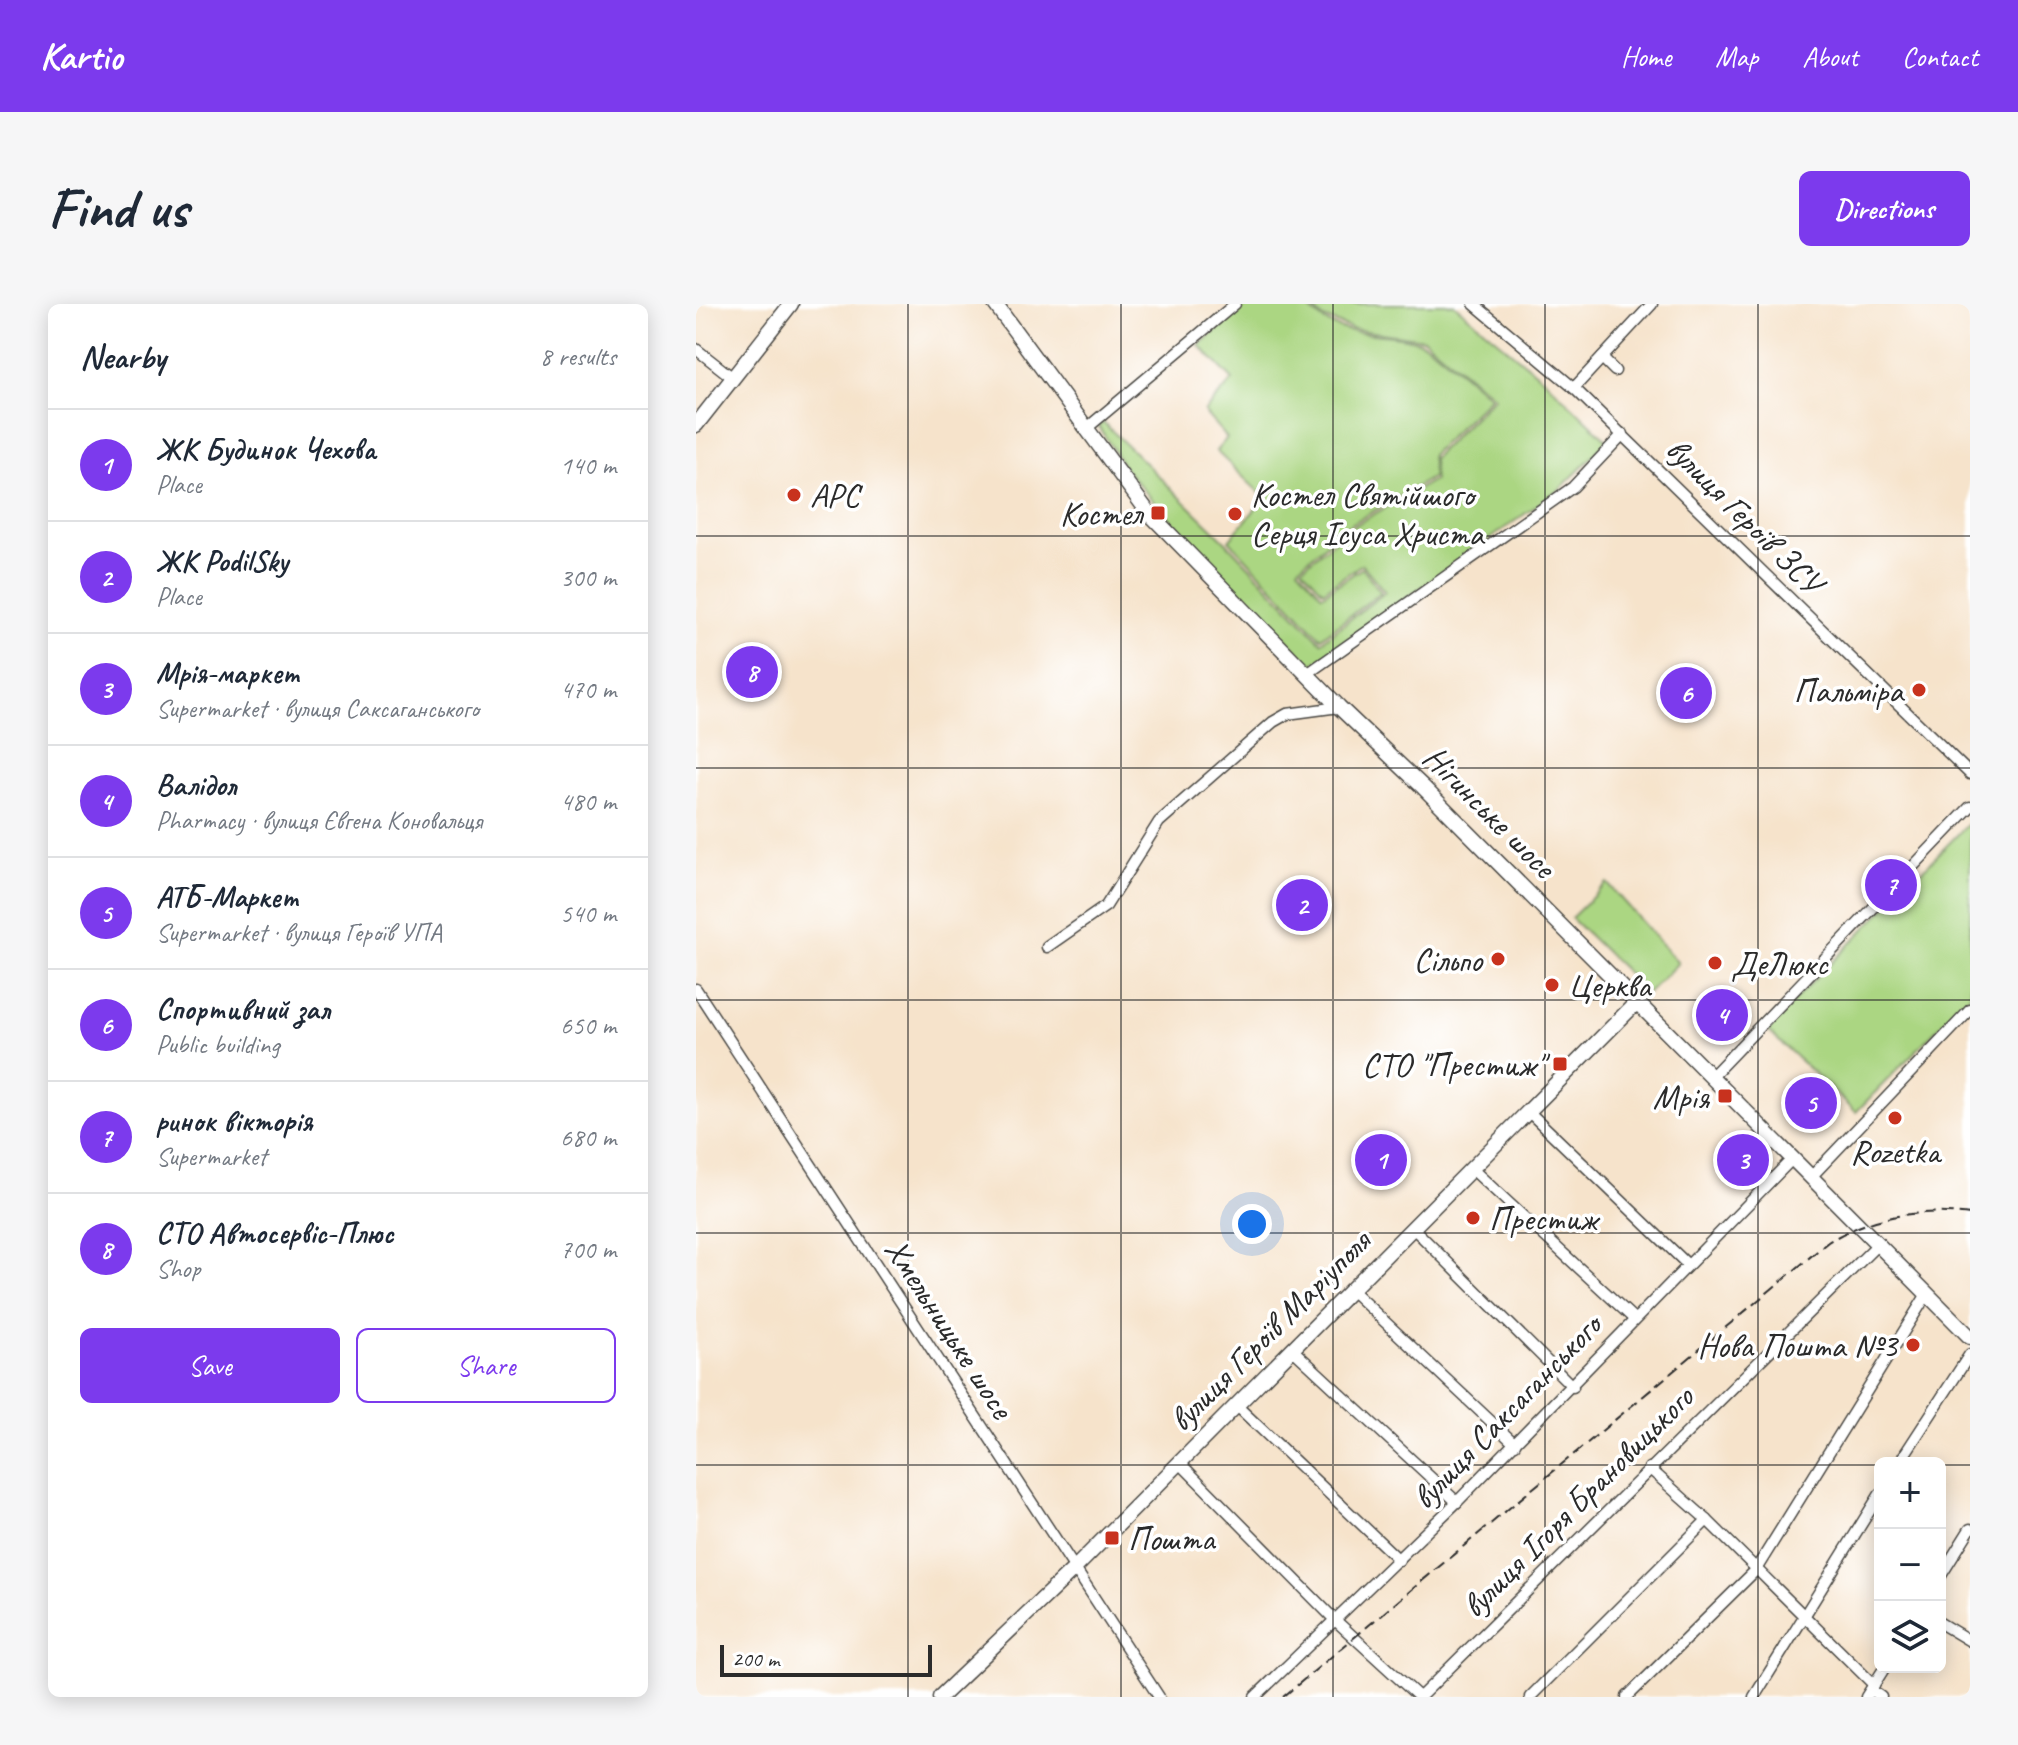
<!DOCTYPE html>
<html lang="en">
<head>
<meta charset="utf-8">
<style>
	body { margin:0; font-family:Caveat,sans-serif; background:#f6f6f7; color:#1f2937 }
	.controls { position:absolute; right:24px; bottom:24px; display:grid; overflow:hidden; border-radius:12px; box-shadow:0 4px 20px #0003 }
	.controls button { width:72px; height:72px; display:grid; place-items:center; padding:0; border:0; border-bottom:2px solid #e0e1e3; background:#fff; color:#1f2937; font:40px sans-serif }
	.scale { position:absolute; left:24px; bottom:20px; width:212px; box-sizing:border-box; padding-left:8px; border:4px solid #2b2b2b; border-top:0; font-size:22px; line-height:28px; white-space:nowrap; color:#2b2b2b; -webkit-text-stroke:6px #fff; paint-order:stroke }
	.you { position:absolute; left:556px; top:920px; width:28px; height:28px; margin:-20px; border:6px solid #fff; border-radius:50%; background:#1a73e8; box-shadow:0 0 0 12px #1a73e833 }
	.badge { display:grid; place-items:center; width:52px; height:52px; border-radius:50%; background:#7c3aed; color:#fff; font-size:26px; font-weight:700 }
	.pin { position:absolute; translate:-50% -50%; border:4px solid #fff; box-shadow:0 2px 8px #0006 }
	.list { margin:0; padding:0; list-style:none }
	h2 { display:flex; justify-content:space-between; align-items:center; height:104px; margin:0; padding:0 32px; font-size:34px }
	h2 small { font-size:26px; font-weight:400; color:#747a83 }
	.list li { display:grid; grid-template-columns:52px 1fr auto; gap:24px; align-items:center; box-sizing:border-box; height:112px; padding:0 32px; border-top:2px solid #e0e1e3 }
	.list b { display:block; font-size:30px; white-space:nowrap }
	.list p { margin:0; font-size:26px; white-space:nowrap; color:#747a83 }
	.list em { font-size:26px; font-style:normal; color:#747a83 }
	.actions { display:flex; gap:16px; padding:24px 32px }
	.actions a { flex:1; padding:18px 0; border:2px solid #7c3aed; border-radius:12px; text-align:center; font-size:28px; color:#7c3aed }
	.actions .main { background:#7c3aed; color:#fff }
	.icon { flex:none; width:44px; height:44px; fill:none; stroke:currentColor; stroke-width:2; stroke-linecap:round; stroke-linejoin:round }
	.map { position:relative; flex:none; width:1274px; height:1393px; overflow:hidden; border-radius:12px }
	header { display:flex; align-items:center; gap:48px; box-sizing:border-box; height:112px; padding:0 40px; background:#7c3aed; color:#fff }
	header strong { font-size:38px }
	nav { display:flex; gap:44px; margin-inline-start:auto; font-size:28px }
	.intro { display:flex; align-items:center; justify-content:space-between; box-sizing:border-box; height:192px; padding:0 48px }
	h1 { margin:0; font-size:56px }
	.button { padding:20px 36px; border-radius:12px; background:#7c3aed; color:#fff; font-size:28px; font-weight:700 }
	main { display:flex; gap:48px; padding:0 48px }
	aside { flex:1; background:#fff; border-radius:12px; box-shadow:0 4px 20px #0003 }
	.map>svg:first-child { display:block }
	.green { fill:#abd682; stroke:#6b8056; stroke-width:2 }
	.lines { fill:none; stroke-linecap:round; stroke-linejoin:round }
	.minor-casing { stroke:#494743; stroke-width:13 }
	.major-casing { stroke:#494743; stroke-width:17 }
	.minor { stroke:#fff; stroke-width:10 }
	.major { stroke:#fff; stroke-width:14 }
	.rail { stroke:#2b2b2b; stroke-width:2; stroke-dasharray:12 6; stroke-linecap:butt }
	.grid { fill:none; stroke:#2b2b2b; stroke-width:2; stroke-opacity:0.55 }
	.poi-dot { fill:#c8321e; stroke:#fff; stroke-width:3 }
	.labels { text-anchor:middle; stroke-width:7; stroke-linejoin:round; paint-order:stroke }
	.poi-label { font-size:34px; fill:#2b2b2b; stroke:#fff; text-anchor:start }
	.street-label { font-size:34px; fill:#2b2b2b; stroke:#fff }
</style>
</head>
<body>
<header>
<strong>Kartio</strong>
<nav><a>Home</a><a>Map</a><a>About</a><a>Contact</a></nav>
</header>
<div class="intro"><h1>Find us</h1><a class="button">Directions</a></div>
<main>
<aside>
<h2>Nearby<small>8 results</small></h2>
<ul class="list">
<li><span class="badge">1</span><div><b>ЖК Будинок Чехова</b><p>Place</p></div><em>140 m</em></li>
<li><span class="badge">2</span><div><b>ЖК PodilSky</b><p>Place</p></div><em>300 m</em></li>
<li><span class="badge">3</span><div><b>Мрія-маркет</b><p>Supermarket · вулиця Саксаганського</p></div><em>470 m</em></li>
<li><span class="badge">4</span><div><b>Валідол</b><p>Pharmacy · вулиця Євгена Коновальця</p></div><em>480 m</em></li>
<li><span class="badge">5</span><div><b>АТБ-Маркет</b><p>Supermarket · вулиця Героїв УПА</p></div><em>540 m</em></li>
<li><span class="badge">6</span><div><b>Спортивний зал</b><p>Public building</p></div><em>650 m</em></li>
<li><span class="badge">7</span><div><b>ринок вікторія</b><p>Supermarket</p></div><em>680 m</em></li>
<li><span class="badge">8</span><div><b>СТО Автосервіс-Плюс</b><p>Shop</p></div><em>700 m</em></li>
</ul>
<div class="actions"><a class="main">Save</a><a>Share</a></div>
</aside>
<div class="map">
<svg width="1274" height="1393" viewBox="0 0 1274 1393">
	<rect width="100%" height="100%" fill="#fff"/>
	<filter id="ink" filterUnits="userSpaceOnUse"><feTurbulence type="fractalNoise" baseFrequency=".0125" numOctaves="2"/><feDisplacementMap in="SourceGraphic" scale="16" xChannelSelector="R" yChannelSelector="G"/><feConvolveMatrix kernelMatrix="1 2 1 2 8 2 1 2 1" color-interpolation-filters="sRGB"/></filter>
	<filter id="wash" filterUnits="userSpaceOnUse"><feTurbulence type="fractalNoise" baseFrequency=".006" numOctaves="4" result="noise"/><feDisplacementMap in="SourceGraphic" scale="32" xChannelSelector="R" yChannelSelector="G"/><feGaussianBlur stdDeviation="1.8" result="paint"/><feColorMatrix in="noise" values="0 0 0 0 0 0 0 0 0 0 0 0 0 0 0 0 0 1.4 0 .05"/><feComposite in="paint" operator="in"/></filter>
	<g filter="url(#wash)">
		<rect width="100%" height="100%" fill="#f6e3cb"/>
		<g class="green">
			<path d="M551 0H609C645 41 681 23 725 38 738 42 780 82 794 93L735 151 737 173 650 223 602 264 626 291 666 264 685 288 625 334 533 236 569 194 520 147 531 134 508 108 537 76 503 41Z"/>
			<path d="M613 0H758L849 76 912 137 864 185 616 361 486 229 429 165 402 121 407 118 528 236 625 338 689 288 666 260 627 287 606 264 654 224 738 176 737 154 798 93 728 35 656 25 625 13Z"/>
			<path d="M1274 518V691L1160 808 1070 725Z"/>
			<path d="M911 579 982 659 952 689 875 614Z"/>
		</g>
	</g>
	<g filter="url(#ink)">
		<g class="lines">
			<defs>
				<g id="minor">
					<path d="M778 0 878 84 1274 470"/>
					<path d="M0 45 37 74"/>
					<path d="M906 54 919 67"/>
					<path d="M878 84 956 0"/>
					<path d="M391 124 539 0"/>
					<path d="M611 370 877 183 927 130"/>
					<path d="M351 643 410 602 463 518 577 418 591 410 643 403"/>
					<path d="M0 685 463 1393"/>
					<path d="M1015 773 1274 503"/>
					<path d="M832 807 991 960"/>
					<path d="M775 864 938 1015"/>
					<path d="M1115 873 1274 706"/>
					<path d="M717 924 877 1083"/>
					<path d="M655 986 819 1140"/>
					<path d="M597 1046 761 1198"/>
					<path d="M541 1102 703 1256"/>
					<path d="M483 1158 639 1316 723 1393"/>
					<path d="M1203 1159 1274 1050"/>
					<path d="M953 1164 1011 1216 1178 1381"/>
					<path d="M1244 1273 1274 1225"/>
					<path d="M1244 1319 1274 1337"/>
					<path d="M1175 1386 1185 1393"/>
					<path d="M559 1393 761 1198 1096 855"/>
					<path d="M724 1393 1182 940"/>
					<path d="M834 1393 1011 1216"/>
					<path d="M931 1393 1059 1267 1231 990"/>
					<path d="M1058 1393 1184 1190"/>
					<path d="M1170 1393 1189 1363"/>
				</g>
				<g id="major">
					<path d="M299 0 452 208 643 403 727 483 1274 1033"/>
					<path d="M0 121 95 0"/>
					<path d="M244 1393 378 1265 941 698"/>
				</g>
			</defs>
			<use href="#minor" class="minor-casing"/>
			<use href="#major" class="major-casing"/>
			<use href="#minor" class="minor"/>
			<use href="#major" class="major"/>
			<path class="rail" d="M587 1393 1132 938C1175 912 1224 904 1274 911"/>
		</g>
	</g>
	<path class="grid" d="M212 0V1393M425 0V1393M637 0V1393M849 0V1393M1062 0V1393M0 232H1274M0 464H1274M0 696H1274M0 929H1274M0 1161H1184M1244 1161H1274"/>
	<g class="poi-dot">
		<circle cx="98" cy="191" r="8"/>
		<rect x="454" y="201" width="16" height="16" rx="4"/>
		<circle cx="539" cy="210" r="8"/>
		<circle cx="1223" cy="386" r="8"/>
		<circle cx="802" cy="655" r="8"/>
		<circle cx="1019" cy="659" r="8"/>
		<circle cx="856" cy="681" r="8"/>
		<rect x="856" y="752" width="16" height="16" rx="4"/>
		<rect x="1021" y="784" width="16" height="16" rx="4"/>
		<circle cx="1199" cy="814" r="8"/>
		<circle cx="777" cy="914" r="8"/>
		<circle cx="1217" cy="1041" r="8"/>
		<rect x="408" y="1226" width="16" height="16" rx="4"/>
	</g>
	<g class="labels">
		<g class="poi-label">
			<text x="555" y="202">Костел Святійшого<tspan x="555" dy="39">Серця Ісуса Христа</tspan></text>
			<text x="114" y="203">АРС</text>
			<text x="446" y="221" text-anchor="end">Костел</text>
			<text x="1207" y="398" text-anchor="end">Пальміра</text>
			<text x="786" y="667" text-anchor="end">Сільпо</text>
			<text x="1035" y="671">ДеЛюкс</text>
			<text x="872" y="693">Церква</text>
			<text x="848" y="772" text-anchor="end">СТО "Престиж"</text>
			<text x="1013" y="804" text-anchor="end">Мрія</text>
			<text x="1199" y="859" text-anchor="middle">Rozetka</text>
			<text x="793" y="926">Престиж</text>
			<text x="1201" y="1053" text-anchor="end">Нова Пошта №3</text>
			<text x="432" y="1246">Пошта</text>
		</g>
		<g class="street-label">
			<text transform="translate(1049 211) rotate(45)" y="12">вулиця Героїв ЗСУ</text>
			<text transform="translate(794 507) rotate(45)" y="12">Нігинське шосе</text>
			<text transform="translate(254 1024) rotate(57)" y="12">Хмельницьке шосе</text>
			<text transform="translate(573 1026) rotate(-45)" y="12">вулиця Героїв Маріуполя</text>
			<text transform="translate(810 1107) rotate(-46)" y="12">вулиця Саксаганського</text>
			<text transform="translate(881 1197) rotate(-45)" y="12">вулиця Ігоря Брановицького</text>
		</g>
	</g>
</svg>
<div class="controls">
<button>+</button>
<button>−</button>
<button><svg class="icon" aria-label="layers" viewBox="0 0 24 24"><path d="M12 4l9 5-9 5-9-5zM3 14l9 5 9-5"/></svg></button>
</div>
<div class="scale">200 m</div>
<div class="you"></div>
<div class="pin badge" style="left:685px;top:856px">1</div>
<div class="pin badge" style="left:606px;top:601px">2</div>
<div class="pin badge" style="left:1047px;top:856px">3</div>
<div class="pin badge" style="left:1026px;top:711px">4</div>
<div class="pin badge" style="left:1115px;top:799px">5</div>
<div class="pin badge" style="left:990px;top:389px">6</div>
<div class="pin badge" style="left:1195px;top:581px">7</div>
<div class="pin badge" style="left:56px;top:368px">8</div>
</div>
</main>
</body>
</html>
